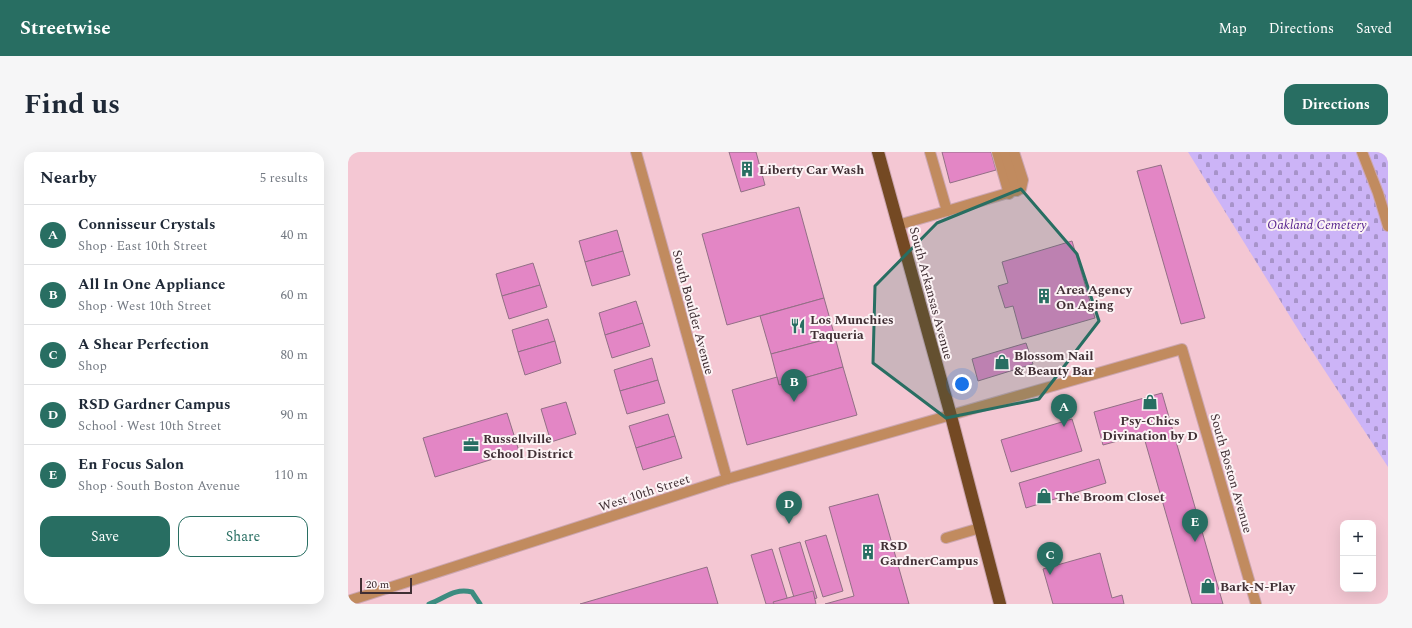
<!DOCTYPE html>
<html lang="en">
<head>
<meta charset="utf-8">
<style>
	body { margin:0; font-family:Spectral,serif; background:#f6f6f7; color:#1f2937 }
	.controls { position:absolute; right:12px; bottom:12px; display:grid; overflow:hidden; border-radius:8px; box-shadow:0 4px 16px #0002 }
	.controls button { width:36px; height:36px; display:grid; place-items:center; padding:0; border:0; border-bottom:1px solid #e0e1e3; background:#fff; color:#1f2937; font:20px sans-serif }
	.scale { position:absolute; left:12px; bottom:10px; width:52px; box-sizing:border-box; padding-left:4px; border:2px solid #402f34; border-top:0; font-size:11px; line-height:14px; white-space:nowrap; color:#402f34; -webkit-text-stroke:3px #fcf3f5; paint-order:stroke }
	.you { position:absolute; left:614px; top:232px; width:14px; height:14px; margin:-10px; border:3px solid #fff; border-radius:50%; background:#1a73e8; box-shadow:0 0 0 6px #1a73e833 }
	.badge { display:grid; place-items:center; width:26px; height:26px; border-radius:50%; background:#286e62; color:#fff; font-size:13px; font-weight:700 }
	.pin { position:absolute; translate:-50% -33px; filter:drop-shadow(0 1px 2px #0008) }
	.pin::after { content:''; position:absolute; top:21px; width:14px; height:12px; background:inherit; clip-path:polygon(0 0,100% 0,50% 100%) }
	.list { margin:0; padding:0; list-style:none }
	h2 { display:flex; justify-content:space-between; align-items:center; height:52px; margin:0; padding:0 16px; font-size:17px }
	h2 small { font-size:13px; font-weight:400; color:#747a83 }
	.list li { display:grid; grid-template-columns:26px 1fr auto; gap:12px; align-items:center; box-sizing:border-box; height:60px; padding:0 16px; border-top:1px solid #e0e1e3 }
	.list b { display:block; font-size:15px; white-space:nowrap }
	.list p { margin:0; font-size:13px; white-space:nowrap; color:#747a83 }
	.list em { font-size:13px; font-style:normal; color:#747a83 }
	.actions { display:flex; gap:8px; padding:12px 16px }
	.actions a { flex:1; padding:9px 0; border:1px solid #286e62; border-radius:12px; text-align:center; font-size:14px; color:#286e62 }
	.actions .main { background:#286e62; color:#fff }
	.map { position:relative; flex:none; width:1040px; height:452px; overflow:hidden; border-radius:12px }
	header { display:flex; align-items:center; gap:24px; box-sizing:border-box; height:56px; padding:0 20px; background:#286e62; color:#fff }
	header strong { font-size:19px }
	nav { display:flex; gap:22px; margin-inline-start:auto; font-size:14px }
	.intro { display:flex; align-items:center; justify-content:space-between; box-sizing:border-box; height:96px; padding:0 24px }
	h1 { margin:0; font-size:28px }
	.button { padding:10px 18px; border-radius:12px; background:#286e62; color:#fff; font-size:14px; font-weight:700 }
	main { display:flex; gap:24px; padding:0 24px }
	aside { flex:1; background:#fff; border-radius:12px; box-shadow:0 4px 16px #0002 }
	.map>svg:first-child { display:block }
	.cemetery { fill:url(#cemetery-stones) }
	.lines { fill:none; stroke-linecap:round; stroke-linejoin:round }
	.stream { stroke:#3c8c80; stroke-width:5 }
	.building { fill:#e386c5; stroke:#926f85 }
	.minor-casing { stroke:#cca6b0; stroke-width:12 }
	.highway-casing { stroke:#cca6b0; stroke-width:14 }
	.minor { stroke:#c18b5f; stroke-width:10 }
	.highway { stroke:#744923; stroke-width:12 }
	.marked { fill:#286e62; fill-opacity:0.2; stroke:#286e62; stroke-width:3; stroke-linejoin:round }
	.labels { text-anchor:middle; stroke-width:4; stroke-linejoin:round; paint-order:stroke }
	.poi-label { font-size:13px; font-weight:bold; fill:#402f34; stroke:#fcf3f5; text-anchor:start }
	.park-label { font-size:13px; font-style:italic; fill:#54218d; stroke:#fcf3f5 }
	.street-label { font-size:13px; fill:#402f34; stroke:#fcf3f5 }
</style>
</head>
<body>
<header>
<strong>Streetwise</strong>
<nav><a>Map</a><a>Directions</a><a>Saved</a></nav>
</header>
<div class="intro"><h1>Find us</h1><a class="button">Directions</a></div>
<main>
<aside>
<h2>Nearby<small>5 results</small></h2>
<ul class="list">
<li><span class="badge">A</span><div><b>Connisseur Crystals</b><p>Shop · East 10th Street</p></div><em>40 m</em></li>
<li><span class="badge">B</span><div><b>All In One Appliance</b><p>Shop · West 10th Street</p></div><em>60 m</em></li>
<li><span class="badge">C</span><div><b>A Shear Perfection</b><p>Shop</p></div><em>80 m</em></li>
<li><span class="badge">D</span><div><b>RSD Gardner Campus</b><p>School · West 10th Street</p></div><em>90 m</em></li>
<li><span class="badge">E</span><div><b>En Focus Salon</b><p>Shop · South Boston Avenue</p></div><em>110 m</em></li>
</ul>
<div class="actions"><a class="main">Save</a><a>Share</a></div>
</aside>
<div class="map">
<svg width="1040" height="452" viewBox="0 0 1040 452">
	<defs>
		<pattern id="cemetery-stones" width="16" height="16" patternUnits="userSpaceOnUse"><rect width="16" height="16" fill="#ccb4f7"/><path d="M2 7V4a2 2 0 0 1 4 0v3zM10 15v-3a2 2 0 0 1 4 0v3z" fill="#a793c9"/></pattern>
	</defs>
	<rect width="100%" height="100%" fill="#f4c7d3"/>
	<path class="cemetery" d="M840 0H1040V315L956 187Z"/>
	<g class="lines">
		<path class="stream" d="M81 452C98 446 105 436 124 440L132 452"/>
	</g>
	<g class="building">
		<path d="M381 0H408L417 33 393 40Z"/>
		<path d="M594 0H643L648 18 602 31Z"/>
		<path d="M813 13 857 166 833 172 789 19Z"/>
		<path d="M451 55 476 146 379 173 354 82Z"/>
		<path d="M269 78 275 99 237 110 231 89Z"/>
		<path d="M724 89 747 166 674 187 665 154 657 156 650 134 660 131 654 110Z"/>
		<path d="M275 99 282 123 244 134 237 110Z"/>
		<path d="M185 111 192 133 154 144 148 122Z"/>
		<path d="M192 133 199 155 161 167 154 144Z"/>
		<path d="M476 146 487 185 423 202 412 164Z"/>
		<path d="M288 149 295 171 257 183 251 161Z"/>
		<path d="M200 167 207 189 170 200 164 178Z"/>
		<path d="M295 171 302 194 264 206 257 183Z"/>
		<path d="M487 185 495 215 431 233 423 202Z"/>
		<path d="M207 189 213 211 177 223 170 200Z"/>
		<path d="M678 191 685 212 630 229 624 207Z"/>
		<path d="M304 206 310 228 272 239 266 218Z"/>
		<path d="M495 215 509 263 399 293 384 238 429 225 431 233Z"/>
		<path d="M310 228 317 251 279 262 272 239Z"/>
		<path d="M814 241 875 452H844L795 282 755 293 746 260Z"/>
		<path d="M218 250 228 282 203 290 193 257Z"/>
		<path d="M159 261 171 299 87 325 75 286Z"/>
		<path d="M320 262 327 284 288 296 281 274Z"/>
		<path d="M724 267 734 299 663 320 653 288Z"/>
		<path d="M327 284 334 306 295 318 288 296Z"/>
		<path d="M751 307 758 331 678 356 671 331Z"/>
		<path d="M530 342 561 452H477L506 444 481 355Z"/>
		<path d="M478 383 495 439 475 445 457 389Z"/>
		<path d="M452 390 469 446 448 452 431 396Z"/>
		<path d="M424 397 441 452H418L403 403Z"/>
		<path d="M752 401 764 446 774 443 776 452H705L695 417Z"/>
		<path d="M359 415 370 452H232Z"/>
		<path d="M465 439 468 452H426L425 450Z"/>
	</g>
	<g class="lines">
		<defs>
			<g id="minor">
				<path d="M288 0 379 327"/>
				<path d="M649 0 661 42"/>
				<path d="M657 0 669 39"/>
				<path d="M1014 0 1030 41 1040 74"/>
				<path d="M599 59 673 37 675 28 666 0"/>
				<path d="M550 73 599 59 582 0"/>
				<path d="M598 386 632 376"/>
				<path d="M0 449 379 327 834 197 908 452"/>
			</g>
			<path id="highway" d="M530 0 603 264 652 452"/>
		</defs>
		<use href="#minor" class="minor-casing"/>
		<use href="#highway" class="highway-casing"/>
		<use href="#minor" class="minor"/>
		<use href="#highway" class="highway"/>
	</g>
	<path class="marked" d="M673 37 729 102 751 169 691 247 598 266 525 211 527 134 589 71Z"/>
	<defs>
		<symbol id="building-bare" viewBox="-9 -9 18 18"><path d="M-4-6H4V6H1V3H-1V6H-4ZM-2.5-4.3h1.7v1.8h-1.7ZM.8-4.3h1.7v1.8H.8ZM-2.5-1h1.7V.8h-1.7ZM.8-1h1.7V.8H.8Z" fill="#286e62" stroke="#fcf3f5" stroke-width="2.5" paint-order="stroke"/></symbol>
		<symbol id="restaurant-bare" viewBox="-9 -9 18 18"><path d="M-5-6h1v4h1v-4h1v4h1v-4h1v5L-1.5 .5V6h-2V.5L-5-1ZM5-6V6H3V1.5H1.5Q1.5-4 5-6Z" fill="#286e62" stroke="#fcf3f5" stroke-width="2.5" paint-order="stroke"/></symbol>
		<symbol id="shop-bare" viewBox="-9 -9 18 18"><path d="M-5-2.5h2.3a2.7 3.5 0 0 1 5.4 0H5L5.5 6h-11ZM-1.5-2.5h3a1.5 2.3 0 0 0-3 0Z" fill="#286e62" stroke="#fcf3f5" stroke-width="2.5" paint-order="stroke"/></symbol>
		<symbol id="office-bare" viewBox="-9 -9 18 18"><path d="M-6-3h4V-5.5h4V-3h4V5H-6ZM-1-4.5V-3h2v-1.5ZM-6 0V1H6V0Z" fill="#286e62" stroke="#fcf3f5" stroke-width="2.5" paint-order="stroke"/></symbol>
	</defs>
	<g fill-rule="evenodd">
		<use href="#building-bare" x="388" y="6" width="22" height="22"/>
		<use href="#building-bare" x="685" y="133" width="22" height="22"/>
		<use href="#restaurant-bare" x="439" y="163" width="22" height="22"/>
		<use href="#shop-bare" x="643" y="199" width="22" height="22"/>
		<use href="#shop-bare" x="791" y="239" width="22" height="22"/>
		<use href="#office-bare" x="112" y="282" width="22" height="22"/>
		<use href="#shop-bare" x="685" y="333" width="22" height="22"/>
		<use href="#building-bare" x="509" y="389" width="22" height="22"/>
		<use href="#shop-bare" x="849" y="423" width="22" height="22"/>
	</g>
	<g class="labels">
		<g class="poi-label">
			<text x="411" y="22">Liberty Car Wash</text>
			<text x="708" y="142">Area Agency<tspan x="708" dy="15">On Aging</tspan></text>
			<text x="462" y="172">Los Munchies<tspan x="462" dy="15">Taqueria</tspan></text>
			<text x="666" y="208">Blossom Nail<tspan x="666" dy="15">&amp; Beauty Bar</tspan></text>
			<text x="802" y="273" text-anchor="middle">Psy-Chics<tspan x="802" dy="15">Divination by D</tspan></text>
			<text x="135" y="291">Russellville<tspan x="135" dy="15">School District</tspan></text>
			<text x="708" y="349">The Broom Closet</text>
			<text x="532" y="398">RSD<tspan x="532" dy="15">GardnerCampus</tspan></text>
			<text x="872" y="439">Bark-N-Play</text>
		</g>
		<g class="park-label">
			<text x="969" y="77">Oakland Cemetery</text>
		</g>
		<g class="street-label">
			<text transform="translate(584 141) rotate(75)" y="5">South Arkansas Avenue</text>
			<text transform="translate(346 160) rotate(75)" y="5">South Boulder Avenue</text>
			<text transform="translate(884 321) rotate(74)" y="5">South Boston Avenue</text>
			<text transform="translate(296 340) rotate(-18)" y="5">West 10th Street</text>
		</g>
	</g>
</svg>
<div class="controls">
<button>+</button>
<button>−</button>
</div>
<div class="scale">20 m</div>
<div class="you"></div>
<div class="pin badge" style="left:716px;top:275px">A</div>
<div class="pin badge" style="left:446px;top:250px">B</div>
<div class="pin badge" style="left:702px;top:423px">C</div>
<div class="pin badge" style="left:441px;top:372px">D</div>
<div class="pin badge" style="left:847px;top:390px">E</div>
</div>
</main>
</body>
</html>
